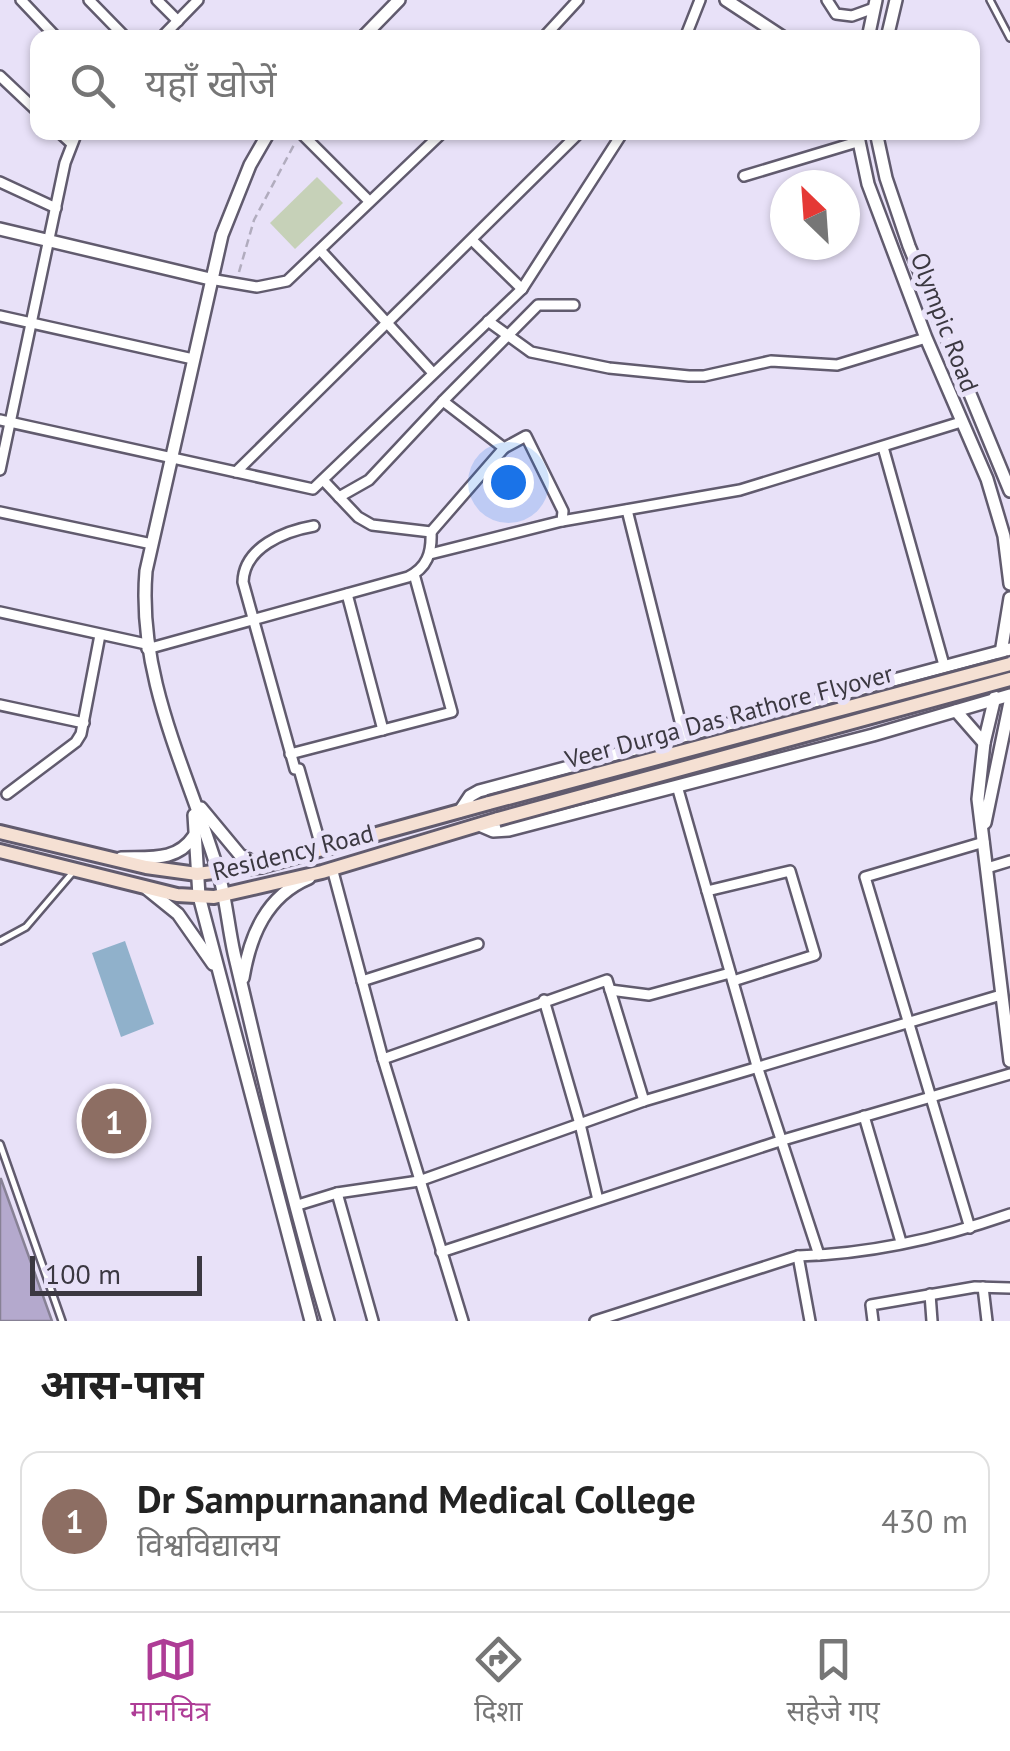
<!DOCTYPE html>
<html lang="hi">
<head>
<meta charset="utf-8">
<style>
	body { margin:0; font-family:"PT Sans","Noto Sans Devanagari",sans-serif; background:#f2f2f2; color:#222 }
	.compass { position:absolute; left:770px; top:170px; width:90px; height:90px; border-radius:50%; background:#fff; box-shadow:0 2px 8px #0004; rotate:335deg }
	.scale { position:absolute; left:30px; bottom:25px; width:172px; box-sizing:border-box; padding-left:10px; border:5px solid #3b3841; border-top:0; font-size:28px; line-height:35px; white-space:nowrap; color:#3b3841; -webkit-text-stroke:8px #e8e1f8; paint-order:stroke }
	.you { position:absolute; left:508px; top:482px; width:35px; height:35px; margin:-25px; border:8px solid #fff; border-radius:50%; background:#1a73e8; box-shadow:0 0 0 15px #1a73e833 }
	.badge { display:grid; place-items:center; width:65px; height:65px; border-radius:50%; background:#ae3c96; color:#fff; font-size:32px; font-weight:700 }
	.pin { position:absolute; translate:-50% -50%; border:5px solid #fff; box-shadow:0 2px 10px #0006 }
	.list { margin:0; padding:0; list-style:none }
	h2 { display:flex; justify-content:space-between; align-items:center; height:130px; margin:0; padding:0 40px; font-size:42px }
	h2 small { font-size:32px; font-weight:400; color:#767676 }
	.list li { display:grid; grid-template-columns:65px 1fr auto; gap:30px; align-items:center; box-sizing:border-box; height:140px; margin:0 20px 20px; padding:0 20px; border:2px solid #e0e0e0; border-radius:20px }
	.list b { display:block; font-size:38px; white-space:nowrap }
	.list p { margin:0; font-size:32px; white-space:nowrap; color:#767676 }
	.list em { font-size:32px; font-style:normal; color:#767676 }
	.icon { flex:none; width:55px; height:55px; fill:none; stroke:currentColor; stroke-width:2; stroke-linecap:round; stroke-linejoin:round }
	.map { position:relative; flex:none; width:1010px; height:1321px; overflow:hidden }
	.search { position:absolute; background:#fff; box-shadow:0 2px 8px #0004; left:30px; right:30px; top:30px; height:110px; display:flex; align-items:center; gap:25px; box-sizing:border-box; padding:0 35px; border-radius:20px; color:#767676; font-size:38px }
	.sheet { height:290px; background:#fff }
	nav { display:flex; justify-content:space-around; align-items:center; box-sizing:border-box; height:140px; border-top:2px solid #e0e0e0; background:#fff; font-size:28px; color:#767676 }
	nav a { display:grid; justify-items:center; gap:5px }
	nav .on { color:#ae3c96 }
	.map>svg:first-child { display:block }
	.green { fill:#c6d1b8 }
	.water { fill:#90b1cb }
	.building { fill:#b4a9cd; stroke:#878195; stroke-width:2.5 }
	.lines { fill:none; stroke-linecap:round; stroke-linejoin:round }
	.service-casing { stroke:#615b6e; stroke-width:10 }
	.minor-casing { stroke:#615b6e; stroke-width:14 }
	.tertiary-casing { stroke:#615b6e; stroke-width:16 }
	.secondary-casing { stroke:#615b6e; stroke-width:18 }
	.path { stroke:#b1acbe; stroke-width:2.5; stroke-dasharray:8 5; stroke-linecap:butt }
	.service { stroke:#fff; stroke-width:5 }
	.minor { stroke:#fff; stroke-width:9 }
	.tertiary { stroke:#fff; stroke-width:11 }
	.secondary { stroke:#f5e0d3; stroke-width:12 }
	.secondary-bridge-casing { stroke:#615b6e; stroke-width:18; stroke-linecap:butt }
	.secondary-bridge { stroke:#f5e0d3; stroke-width:12 }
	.labels { text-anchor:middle; stroke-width:10; stroke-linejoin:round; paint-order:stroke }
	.street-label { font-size:25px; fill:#3b3841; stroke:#e8e1f8 }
</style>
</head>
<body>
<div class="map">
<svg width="1010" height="1321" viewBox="0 0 1010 1321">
	<rect width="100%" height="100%" fill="#e8e1f8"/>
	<path class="green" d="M317 177 343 203 295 249 270 223Z"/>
	<path class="water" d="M125 941 154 1024 121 1037 92 953Z"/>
	<path class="building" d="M0 1179H1L52 1321H0Z"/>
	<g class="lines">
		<defs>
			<g id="service">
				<path d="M990 0 1010 38"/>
				<path d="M0 941 26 927 73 872"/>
				<path d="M0 1144 62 1321"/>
			</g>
			<g id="minor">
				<path d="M21 0 57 38"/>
				<path d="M89 0 126 38"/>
				<path d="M157 0 178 21"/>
				<path d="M827 0 836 14 852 16 874 8"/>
				<path d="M161 38 198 0"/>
				<path d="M543 38 578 0"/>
				<path d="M685 38 700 0"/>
				<path d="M0 76 38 112"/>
				<path d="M59 132 71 143"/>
				<path d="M300 132 367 199"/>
				<path d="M744 176 857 142"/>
				<path d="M0 182 56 208"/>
				<path d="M472 240 522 289"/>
				<path d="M321 251 433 373"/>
				<path d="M210 279 257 287 287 281 443 132"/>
				<path d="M0 316 193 359"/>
				<path d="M488 321 531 352 609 368 689 376H704L771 361 837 365 926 338"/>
				<path d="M0 420 313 489 522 289 623 132"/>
				<path d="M883 447 944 665"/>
				<path d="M0 470 65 163 77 132"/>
				<path d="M236 472 580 132"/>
				<path d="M323 480 358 517 372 525 431 532 504 448 443 401 538 305H574"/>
				<path d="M339 497 369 480 443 401"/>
				<path d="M627 510 684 737"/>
				<path d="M0 512 152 544"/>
				<path d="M562 521 740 490 961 422"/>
				<path d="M314 526C285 531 244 547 243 582L295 769H299L322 850"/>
				<path d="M430 554 562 521 563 511 526 436 504 448"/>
				<path d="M347 594 383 730"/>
				<path d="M0 612 146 644"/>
				<path d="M147 649 408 577C427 568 432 553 431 532"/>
				<path d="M0 705 84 723"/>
				<path d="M290 754 452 712 414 574"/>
				<path d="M677 786 757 1066 819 1255"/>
				<path d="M7 794 76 742 81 734 100 635"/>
				<path d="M332 868 383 1059 463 1321"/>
				<path d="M987 868 1010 861"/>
				<path d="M707 891 790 871 815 955 733 981"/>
				<path d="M362 981 478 944"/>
				<path d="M610 990 649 995 730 973"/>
				<path d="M544 1000 580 1124 598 1200"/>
				<path d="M383 1059 607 980 644 1101"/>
				<path d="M864 1116 901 1242"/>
				<path d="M337 1193 373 1321"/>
				<path d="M298 1205 337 1193 419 1181 644 1101 1001 995"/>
				<path d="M970 1228 865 877 984 842"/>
				<path d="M441 1252 783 1140 1010 1074"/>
				<path d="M983 1287 987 1321"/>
				<path d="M930 1294 932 1321"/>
				<path d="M595 1321 798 1256"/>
				<path d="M810 1321 798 1256C869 1254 944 1237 1010 1214"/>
				<path d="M873 1321 871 1305 975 1287 1010 1288"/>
			</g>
			<g id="tertiary">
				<path d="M726 0 784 38"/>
				<path d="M362 38 399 0"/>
				<path d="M868 38 876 0"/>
				<path d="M887 38 896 0"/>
				<path d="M269 132 250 165 222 235 146 571C137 679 188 771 218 871 226 898 228 926 234 953 263 1076 292 1200 328 1321"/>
				<path d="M857 132 868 184 926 338 987 479 1004 536 1010 584"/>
				<path d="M876 132 886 178 909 246 1010 491"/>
				<path d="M0 229 210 279"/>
				<path d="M1001 653 1010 598"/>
				<path d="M995 697 984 743 978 799 1010 1061"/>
				<path d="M956 711 984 743"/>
				<path d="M201 808 240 855 261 866"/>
				<path d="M460 811 470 796 479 791 1010 649"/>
				<path d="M194 815 199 896 311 1321"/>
				<path d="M985 823 1010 702"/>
				<path d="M479 825 493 831 509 830 873 735 1010 695"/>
				<path d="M121 858C149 857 177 862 194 836"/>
				<path d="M147 889 178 914 213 964"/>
				<path d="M243 978C250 936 266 896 309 878"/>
			</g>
			<g id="secondary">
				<path d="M0 832 146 867 197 874 261 866 489 803"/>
				<path d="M0 851 177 895 214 897 322 872 498 819"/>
			</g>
		</defs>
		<use href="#service" class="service-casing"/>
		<use href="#minor" class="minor-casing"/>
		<use href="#tertiary" class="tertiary-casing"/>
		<use href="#secondary" class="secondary-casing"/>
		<path class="path" d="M239 272 254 220 295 143"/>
		<use href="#service" class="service"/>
		<use href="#minor" class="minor"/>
		<use href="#tertiary" class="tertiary"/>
		<use href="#secondary" class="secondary"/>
		<defs>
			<g id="secondary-bridge">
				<path d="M489 803 1010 664"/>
				<path d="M498 819 1010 679"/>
			</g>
		</defs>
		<use href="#secondary-bridge" class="secondary-bridge-casing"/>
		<use href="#secondary-bridge" class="secondary-bridge"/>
	</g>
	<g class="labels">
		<g class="street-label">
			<text transform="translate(945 322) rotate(69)" y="9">Olympic Road</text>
			<text transform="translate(729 716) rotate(-15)" y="9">Veer Durga Das Rathore Flyover</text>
			<text transform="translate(293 852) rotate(-14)" y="9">Residency Road</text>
		</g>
	</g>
</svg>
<svg class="compass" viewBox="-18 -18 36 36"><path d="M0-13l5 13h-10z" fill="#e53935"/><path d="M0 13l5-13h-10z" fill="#767676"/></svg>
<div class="scale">100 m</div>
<div class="you"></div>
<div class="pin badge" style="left:114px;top:1121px;background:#8d6e63">1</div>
<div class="search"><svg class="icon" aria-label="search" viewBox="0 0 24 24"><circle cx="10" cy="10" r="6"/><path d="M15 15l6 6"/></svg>यहाँ खोजें</div>
</div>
<section class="sheet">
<h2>आस-पास<small></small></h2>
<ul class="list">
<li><span class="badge" style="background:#8d6e63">1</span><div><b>Dr Sampurnanand Medical College</b><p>विश्वविद्यालय</p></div><em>430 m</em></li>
</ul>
</section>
<nav>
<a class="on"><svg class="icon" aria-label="map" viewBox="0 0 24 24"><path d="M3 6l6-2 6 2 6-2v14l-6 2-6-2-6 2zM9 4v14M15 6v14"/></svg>मानचित्र</a>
<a><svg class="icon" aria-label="directions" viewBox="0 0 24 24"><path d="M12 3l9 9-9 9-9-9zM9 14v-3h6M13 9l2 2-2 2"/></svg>दिशा</a>
<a><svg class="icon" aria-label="saved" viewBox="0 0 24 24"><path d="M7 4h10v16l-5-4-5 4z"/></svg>सहेजे गए</a>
</nav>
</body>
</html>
